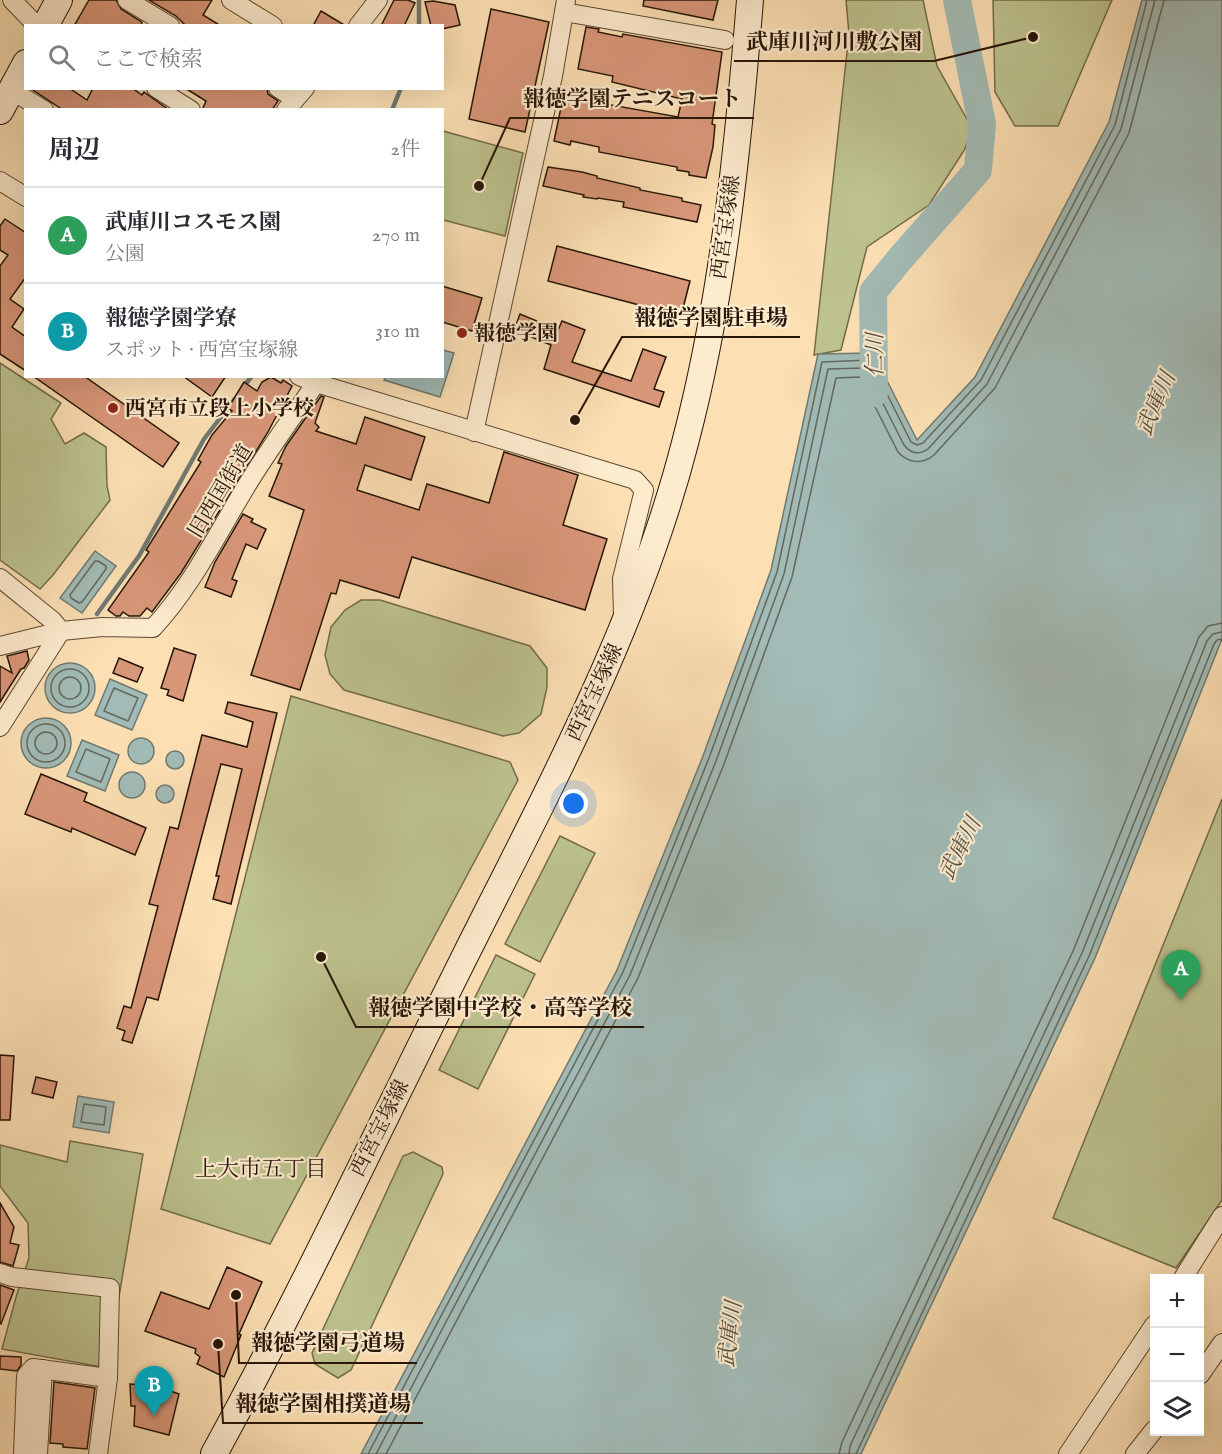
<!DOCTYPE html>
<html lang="ja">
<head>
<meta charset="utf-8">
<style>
	body { margin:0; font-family:"IM FELL English","Noto Serif JP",serif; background:#f2f2f3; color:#2b2b33 }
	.controls { position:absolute; right:18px; bottom:18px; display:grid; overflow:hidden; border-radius:0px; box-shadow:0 6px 24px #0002 }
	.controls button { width:54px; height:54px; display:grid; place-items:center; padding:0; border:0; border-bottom:2px solid #e1e1e2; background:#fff; color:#2b2b33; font:30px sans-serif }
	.you { position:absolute; left:574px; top:804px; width:21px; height:21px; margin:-15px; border:4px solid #fff; border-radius:50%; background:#1a73e8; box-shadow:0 0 0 9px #1a73e833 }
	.badge { display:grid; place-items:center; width:39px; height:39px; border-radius:50%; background:#8f2418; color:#fff; font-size:20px; font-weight:700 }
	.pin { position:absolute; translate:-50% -50px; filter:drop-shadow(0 2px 3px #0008) }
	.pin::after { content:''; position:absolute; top:32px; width:21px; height:18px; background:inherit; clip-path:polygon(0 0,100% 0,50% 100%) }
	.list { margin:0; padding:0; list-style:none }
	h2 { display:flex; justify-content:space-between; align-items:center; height:78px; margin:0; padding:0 24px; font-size:26px }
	h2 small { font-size:20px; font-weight:400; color:#7c7c81 }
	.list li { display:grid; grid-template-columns:39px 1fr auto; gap:18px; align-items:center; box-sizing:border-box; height:96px; padding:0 24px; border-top:2px solid #e1e1e2 }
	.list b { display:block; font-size:22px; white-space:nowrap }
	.list p { margin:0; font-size:20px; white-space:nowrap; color:#7c7c81 }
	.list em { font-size:20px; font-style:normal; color:#7c7c81 }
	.icon { flex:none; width:33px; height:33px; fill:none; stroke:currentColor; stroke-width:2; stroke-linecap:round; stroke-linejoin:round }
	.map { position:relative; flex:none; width:1222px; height:1454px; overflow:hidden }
	.search { position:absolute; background:#fff; box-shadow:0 6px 24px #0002; left:24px; top:24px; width:420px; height:66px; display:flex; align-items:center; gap:15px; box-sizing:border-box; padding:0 21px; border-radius:0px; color:#7c7c81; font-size:22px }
	.panel { position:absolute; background:#fff; box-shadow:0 6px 24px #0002; left:24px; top:108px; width:420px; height:270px; border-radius:0px }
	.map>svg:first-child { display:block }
	.green { fill:#bdc38f; stroke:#726c4b; stroke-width:1.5 }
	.water { fill:#a2bbb6; stroke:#707970; stroke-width:1.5 }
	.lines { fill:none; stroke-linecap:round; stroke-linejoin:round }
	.shore { stroke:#64685e; stroke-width:1.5 }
	.stream { stroke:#707970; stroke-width:4.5 }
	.river { stroke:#a2bbb6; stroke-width:28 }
	.building { fill:#d99779; stroke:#261507; stroke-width:1.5 }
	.street-casing { stroke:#5c4832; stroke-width:20 }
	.secondary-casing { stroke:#261507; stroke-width:28 }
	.street { stroke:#fdebce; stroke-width:18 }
	.secondary { stroke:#fdebce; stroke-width:26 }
	.poi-dot { fill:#8f2418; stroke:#fdebce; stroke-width:2 }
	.labels { text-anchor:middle; stroke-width:4.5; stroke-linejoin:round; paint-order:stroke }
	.street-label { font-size:21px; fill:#261507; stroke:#fdebce }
	.poi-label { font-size:21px; font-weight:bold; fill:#261507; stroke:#fdebce; text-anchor:start }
	.water-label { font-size:22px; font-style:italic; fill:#514f44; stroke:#fdebce }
	.neighbourhood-label { font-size:22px; fill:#261507; stroke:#fdebce }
	.leader { fill:none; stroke:#261507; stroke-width:2 }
	.callout-dot { fill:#261507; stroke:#fdebce; stroke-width:2 }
	.callout-label { font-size:22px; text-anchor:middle; font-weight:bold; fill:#261507; stroke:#fdebce; stroke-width:4.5; stroke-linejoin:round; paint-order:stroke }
</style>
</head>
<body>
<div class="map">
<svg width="1222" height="1454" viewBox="0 0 1222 1454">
	<rect width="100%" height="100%" fill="#fce0b4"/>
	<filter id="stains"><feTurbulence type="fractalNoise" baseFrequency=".00333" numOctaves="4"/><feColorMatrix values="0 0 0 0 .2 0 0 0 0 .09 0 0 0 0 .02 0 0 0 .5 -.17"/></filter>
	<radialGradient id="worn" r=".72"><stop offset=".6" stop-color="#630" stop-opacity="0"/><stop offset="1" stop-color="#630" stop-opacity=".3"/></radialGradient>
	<g class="green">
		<path d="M846 0H923L937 66 972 128 965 149 929 205 867 247 841 350 814 355 849 34Z"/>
		<path d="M993 0H1112L1058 126H1015L995 92Z"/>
		<path d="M443 131 523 153 505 236 443 220Z"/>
		<path d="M0 363 61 403 51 419 65 444 84 433 106 447 107 486 110 500 53 575 40 589 0 560Z"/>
		<path d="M361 600H380L530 646 547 668V687L541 714 519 733 503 736 344 690 330 674 325 655 331 627 345 610Z"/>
		<path d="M291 696 510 762 518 780 270 1244 161 1209Z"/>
		<path d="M1222 799V1200L1176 1268 1053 1218Z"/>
		<path d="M560 836 595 853 540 962 505 944Z"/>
		<path d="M496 955 535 974 478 1089 439 1070Z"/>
		<path d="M70 1141 143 1154 107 1368 2 1349 16 1297 29 1258 28 1223 0 1186V1145L67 1162Z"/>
		<path d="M413 1152 442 1167 443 1174 351 1370 338 1378 315 1364 312 1353 403 1156Z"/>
	</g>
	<g class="water">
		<path d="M1142 0H1222V639L1095 958 861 1454H361L617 970 703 756 771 570 818 354 873 353 917 440 975 377 1109 122Z"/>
		<path d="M443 350 454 353 440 397 384 380 386 377 442 376Z"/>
		<path d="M95 551 116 566 82 613 60 598Z"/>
		<circle cx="70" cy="688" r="25"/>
		<path d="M110 679 147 695 132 730 95 715Z"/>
		<circle cx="46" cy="743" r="25"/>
		<circle cx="141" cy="751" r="13"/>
		<path d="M82 740 119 755 105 791 67 776Z"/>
		<circle cx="175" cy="760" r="9"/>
		<circle cx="132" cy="785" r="13"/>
		<circle cx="165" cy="794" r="9"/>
		<path d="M78 1096 114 1102 109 1133 73 1127Z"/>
	</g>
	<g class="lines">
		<g class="shore">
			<path d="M95 561H98L106 566V569L82 602 79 603 71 598 70 595Z"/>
			<circle cx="70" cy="688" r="19"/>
			<circle cx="70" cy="688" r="11"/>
			<path d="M114 688 138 698 128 721 104 711Z"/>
			<circle cx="46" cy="743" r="19"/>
			<circle cx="46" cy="743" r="11"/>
			<path d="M86 749 110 759 101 782 76 772Z"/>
			<path d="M84 1104 106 1107 104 1125 81 1122Z"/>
			<path d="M368 1454 623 972 709 758 777 572 822 362 870 360 911 442 917 445 923 443 981 380 1115 125 1147 0"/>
			<path d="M376 1454 630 975 716 761 784 574 828 369 865 368 904 445C911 454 919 455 928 449L987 384 1121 129 1155 0"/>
			<path d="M386 1454 638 978 724 764 792 577 836 378 860 377 898 452C908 463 922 465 934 455L995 388 1129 133 1164 0"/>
			<path d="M839 1454 842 1442 1074 949 1199 637 1208 626 1222 623"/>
			<path d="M849 1454 850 1446 1082 953 1207 641 1213 634 1222 632"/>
			<path d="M856 1454 1089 956 1214 644 1217 640 1222 639"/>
		</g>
		<g class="stream">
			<path d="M419 26V0"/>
			<path d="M392 110 401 88"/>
			<path d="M244 386 252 376"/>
			<path d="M97 614 139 556 204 439 234 400"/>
		</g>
		<path class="river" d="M874 393 873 292 900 259 978 170 982 124 957 0"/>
	</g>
	<g class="building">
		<path d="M89 0H116L121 9 142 22 141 26H74Z"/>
		<path d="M149 0H212L203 15 221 26H186L176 16Z"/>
		<path d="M394 0H408L415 3 404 26H381Z"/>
		<path d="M644 0H718L713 20 643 6Z"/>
		<path d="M433 1 455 5 460 25 442 29V26H431L425 2Z"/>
		<path d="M491 9 549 22 525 132 469 119Z"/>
		<path d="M321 11 346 26H313Z"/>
		<path d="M586 27 599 29 598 32 622 37 623 34 722 52 712 124 715 125 713 147 706 178 689 175V172L677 170V167L599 152V147L571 141 570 145 554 141 564 93 584 96 583 100 678 117 682 99 612 82 613 76 578 69Z"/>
		<path d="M30 88H69L87 100 93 88H132L142 95 144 92 169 110H63Z"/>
		<path d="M185 88H267L268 94 278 101 272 110H202L206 101Z"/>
		<path d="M548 167 582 172 597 176V178L640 188V190L682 198V201L701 205 697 222 623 207 624 202 598 198 597 199 583 197 584 195 543 186Z"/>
		<path d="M5 219 26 233V277L10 299 24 309 12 327 26 337V371L0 354V266L8 255 0 250V226Z"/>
		<path d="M557 246 690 281 681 316 548 281Z"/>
		<path d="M442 286 482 298 472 331 442 322Z"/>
		<path d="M520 314 558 330 562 321 585 330 572 362 631 381 643 349 666 357 654 389 664 392 659 407 544 369 551 345 514 330Z"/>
		<path d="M33 376H84L179 443 163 467Z"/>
		<path d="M183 376H226L212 397Z"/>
		<path d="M271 377 281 383 283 380 292 386 268 432 181 573 152 612 147 608 140 616H129L123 612 120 616H116L108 610 149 552 146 550 201 462 198 460 212 435 232 411 228 408 244 382 257 391 262 382Z"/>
		<path d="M321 396 324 397 315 423 319 427 316 431 356 444 365 417 425 437 411 480 365 465 357 490 419 510 427 484 489 503 504 452 578 475 563 525 607 539 585 610 412 557 399 598 340 580 336 594 331 593 300 690 251 675 304 510 269 496 282 464 278 463 286 446Z"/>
		<path d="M243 514 253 519 251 522 266 529 257 549 246 544 232 579 237 581 231 597 205 587 215 562Z"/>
		<path d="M174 648 196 655 183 701 167 695 169 690 161 688Z"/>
		<path d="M27 651 29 660 24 668 21 669 0 702V666L12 673 7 656Z"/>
		<path d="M119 658 143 668 137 682 113 673Z"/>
		<path d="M228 702 277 713 231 904 213 899 219 876H216L242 769 221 764 158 1000 147 997 132 1043 122 1040 125 1031 117 1028 124 1006 131 1008 158 906 149 904 170 827 178 829 202 735 247 747 253 722 225 713Z"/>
		<path d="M41 774 87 793 84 801 146 828 135 855 72 828 71 832 25 814Z"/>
		<path d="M0 1055 14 1056 10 1120H0Z"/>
		<path d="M36 1077 57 1082 53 1098 32 1093Z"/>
		<path d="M0 1203 14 1227 10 1243 19 1245 13 1266 0 1262Z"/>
		<path d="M227 1267 262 1282 239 1334 241 1335 224 1377 197 1364 200 1357 195 1353 196 1349 145 1331 161 1292 209 1309Z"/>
		<path d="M0 1285 14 1290 1 1324 0 1323Z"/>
		<path d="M0 1356 21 1357V1365L17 1371 0 1369Z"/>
		<path d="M54 1382 95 1388 87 1449 63 1447V1444L50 1443Z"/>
		<path d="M130 1384 151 1386V1384L179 1394 169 1435 134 1426 135 1406H131Z"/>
	</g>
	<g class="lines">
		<defs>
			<g id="street">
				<path d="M12 0 37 26"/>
				<path d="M127 0 170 26"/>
				<path d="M231 0 273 26"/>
				<path d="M564 12 725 40"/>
				<path d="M358 26 378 0"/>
				<path d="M156 88 191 110"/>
				<path d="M278 88 295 99"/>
				<path d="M11 90 44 110"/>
				<path d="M286 110 305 88"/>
				<path d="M0 181 26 197"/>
				<path d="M299 376 316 383"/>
				<path d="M474 432 553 76 566 0"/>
				<path d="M0 578 53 621 61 631 0 727"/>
				<path d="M0 646 61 631 102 627 153 628C191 587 215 538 244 490 266 453 292 418 316 383L635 480 644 490 622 579 623 616"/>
				<path d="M0 1273 12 1277 110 1288 108 1378 98 1454"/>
				<path d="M1183 1278 1222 1216"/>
				<path d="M1200 1375 1222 1343"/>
				<path d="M23 1454 26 1376 33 1368 108 1378"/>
				<path d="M38 1454 43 1369"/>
				<path d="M1068 1454 1154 1325"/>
				<path d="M1135 1454 1154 1430"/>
			</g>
			<g id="secondary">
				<path d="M45 26 59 0"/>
				<path d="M0 111 26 63"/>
				<path d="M214 1454C302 1293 380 1126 462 962 546 794 638 626 685 443 723 299 738 148 750 0"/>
			</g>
		</defs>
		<use href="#street" class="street-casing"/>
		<use href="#secondary" class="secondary-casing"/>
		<use href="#street" class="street"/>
		<use href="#secondary" class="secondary"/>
	</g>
	<g class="poi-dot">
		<circle cx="462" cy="333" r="6"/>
		<circle cx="113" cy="408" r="6"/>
	</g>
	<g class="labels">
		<g class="street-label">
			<text transform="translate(725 227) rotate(-82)" y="7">西宮宝塚線</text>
			<text transform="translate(220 491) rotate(-59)" y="7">旧西国街道</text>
			<text transform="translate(594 692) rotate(-65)" y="7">西宮宝塚線</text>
			<text transform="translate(379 1128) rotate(-63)" y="7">西宮宝塚線</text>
		</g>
		<g class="poi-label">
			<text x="474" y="340">報徳学園</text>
			<text x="125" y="415">西宮市立段上小学校</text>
		</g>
		<g class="water-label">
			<text transform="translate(874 355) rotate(-90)" y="8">仁川</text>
			<text transform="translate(1155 403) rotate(-67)" y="8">武庫川</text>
			<text transform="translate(959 848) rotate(-63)" y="8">武庫川</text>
			<text transform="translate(729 1334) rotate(-83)" y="8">武庫川</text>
		</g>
		<g class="neighbourhood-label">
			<text x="261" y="1176">上大市五丁目</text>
		</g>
	</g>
	<path class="leader" d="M1033 37L934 61H734M479 186L510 118H754M575 420L622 337H800M321 957L356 1027H644M236 1295L239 1363H417M218 1344L223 1423H423"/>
	<g class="callout-dot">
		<circle cx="1033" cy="37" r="6"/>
		<circle cx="479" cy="186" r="6"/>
		<circle cx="575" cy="420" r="6"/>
		<circle cx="321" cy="957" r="6"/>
		<circle cx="236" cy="1295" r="6"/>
		<circle cx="218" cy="1344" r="6"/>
	</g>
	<g class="callout-label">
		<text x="834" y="49">武庫川河川敷公園</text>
		<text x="632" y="106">報徳学園テニスコート</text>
		<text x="711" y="325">報徳学園駐車場</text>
		<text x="500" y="1015">報徳学園中学校・高等学校</text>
		<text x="328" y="1350">報徳学園弓道場</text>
		<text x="323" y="1411">報徳学園相撲道場</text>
	</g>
	<rect width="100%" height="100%" filter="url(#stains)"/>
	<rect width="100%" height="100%" fill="url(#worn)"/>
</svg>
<div class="controls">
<button>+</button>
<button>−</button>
<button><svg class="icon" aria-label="layers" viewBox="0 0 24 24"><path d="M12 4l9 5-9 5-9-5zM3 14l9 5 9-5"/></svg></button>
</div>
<div class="you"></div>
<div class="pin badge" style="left:1181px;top:1000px;background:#2e9e5b">A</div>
<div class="pin badge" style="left:154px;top:1416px;background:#0f9aa8">B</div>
<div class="search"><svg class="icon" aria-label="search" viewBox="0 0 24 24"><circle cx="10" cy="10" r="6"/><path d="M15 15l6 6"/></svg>ここで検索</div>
<section class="panel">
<h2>周辺<small>2件</small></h2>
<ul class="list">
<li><span class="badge" style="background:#2e9e5b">A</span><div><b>武庫川コスモス園</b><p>公園</p></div><em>270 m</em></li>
<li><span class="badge" style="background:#0f9aa8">B</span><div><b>報徳学園学寮</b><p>スポット · 西宮宝塚線</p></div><em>310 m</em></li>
</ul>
</section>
</div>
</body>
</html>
